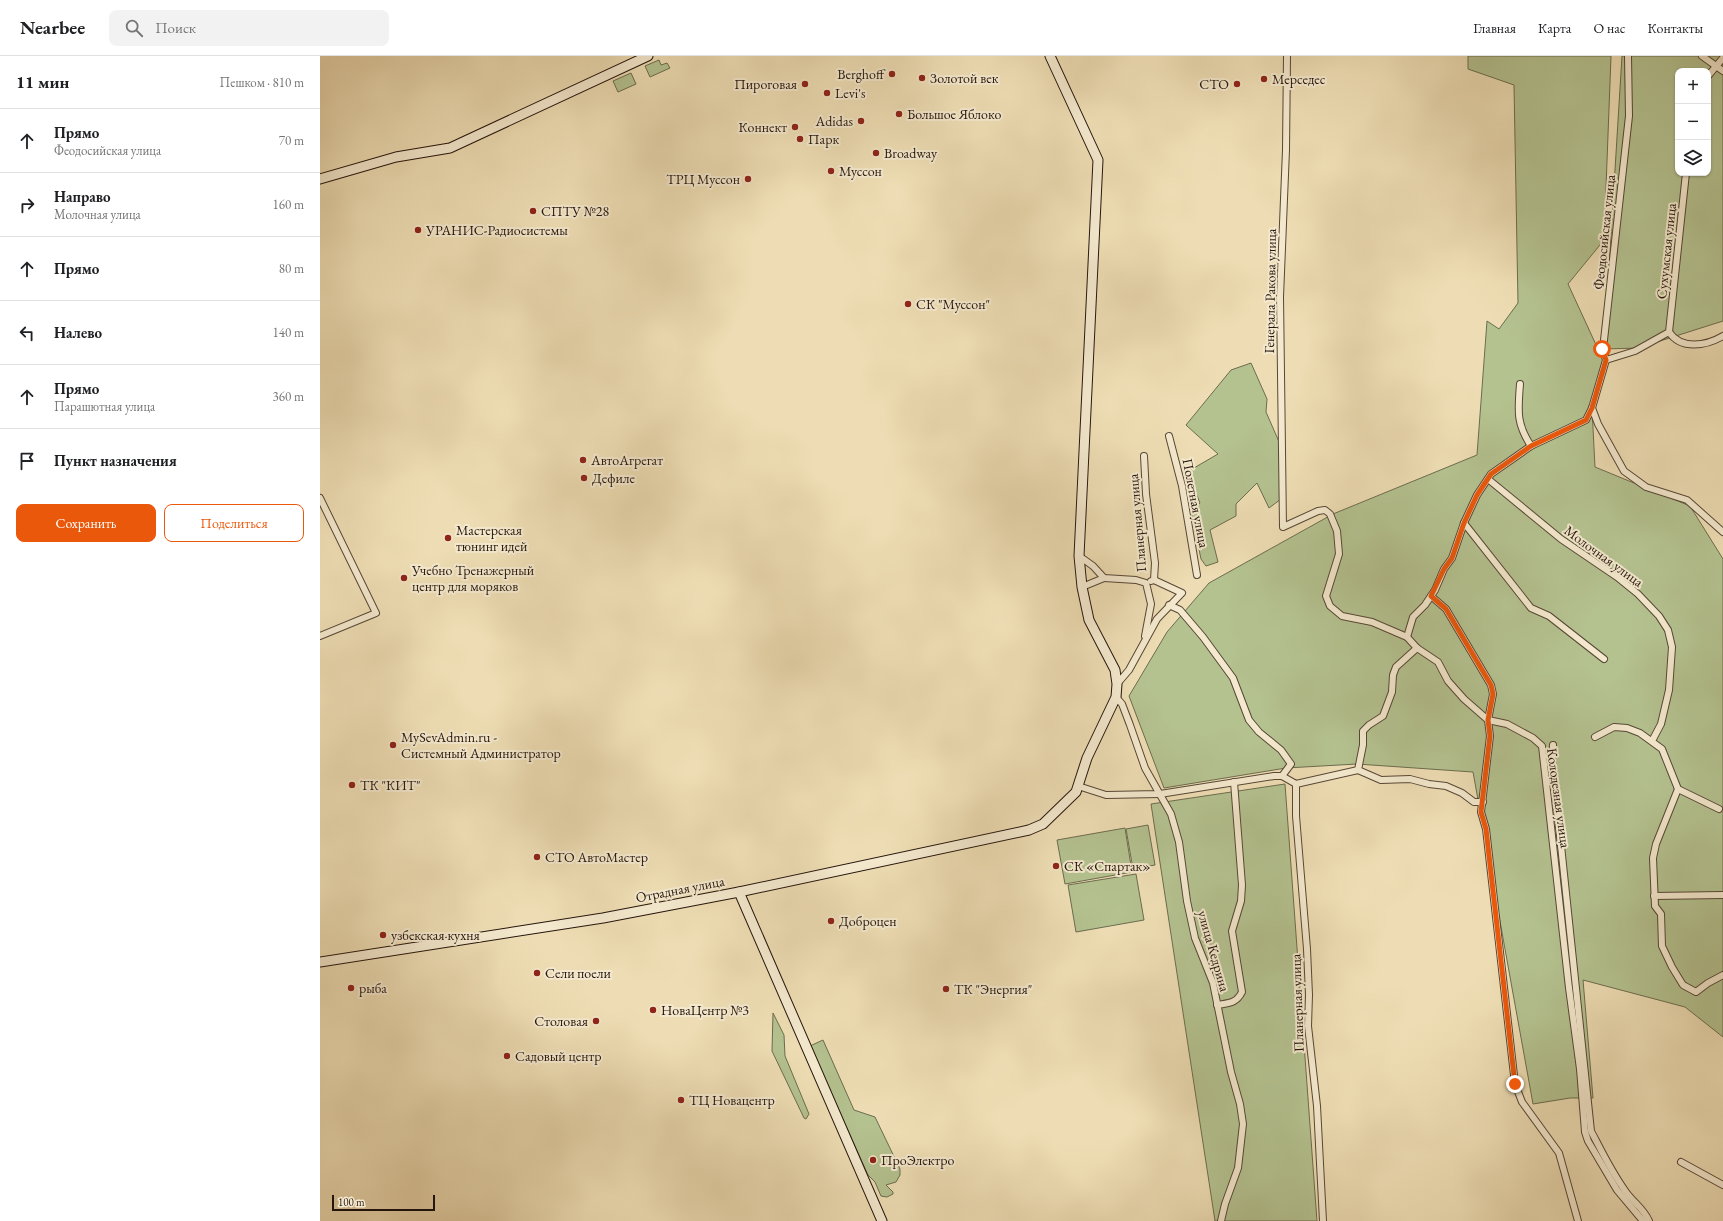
<!DOCTYPE html>
<html lang="ru">
<head>
<meta charset="utf-8">
<style>
	body { margin:0; font-family:"EB Garamond",serif; background:#f2f2f2; color:#202124 }
	.controls { position:absolute; right:12px; top:12px; display:grid; overflow:hidden; border-radius:8px; box-shadow:0 1px 3px #0004 }
	.controls button { width:36px; height:36px; display:grid; place-items:center; padding:0; border:0; border-bottom:1px solid #e0e0e0; background:#fff; color:#202124; font:20px sans-serif }
	.scale { position:absolute; left:12px; bottom:10px; width:103px; box-sizing:border-box; padding-left:4px; border:2px solid #25150c; border-top:0; font-size:11px; line-height:14px; white-space:nowrap; color:#25150c; -webkit-text-stroke:3px #f4e9ce; paint-order:stroke }
	.stop { position:absolute; width:12px; height:12px; margin:-9px; border:3px solid #ea580c; border-radius:50%; background:#fff }
	.stop.end { background:#ea580c; border-color:#fff; box-shadow:0 1px 4px #0008 }
	.list { margin:0; padding:0; list-style:none }
	h2 { display:flex; justify-content:space-between; align-items:center; height:52px; margin:0; padding:0 16px; font-size:17px }
	h2 small { font-size:13px; font-weight:400; color:#757577 }
	.list li { display:grid; grid-template-columns:26px 1fr auto; gap:12px; align-items:center; box-sizing:border-box; height:64px; padding:0 16px; border-top:1px solid #e0e0e0 }
	.list b { display:block; font-size:15px; white-space:nowrap }
	.list p { margin:0; font-size:13px; white-space:nowrap; color:#757577 }
	.list em { font-size:13px; font-style:normal; color:#757577 }
	.actions { display:flex; gap:8px; padding:12px 16px }
	.actions a { flex:1; padding:9px 0; border:1px solid #ea580c; border-radius:8px; text-align:center; font-size:14px; color:#ea580c }
	.actions .main { background:#ea580c; color:#fff }
	.icon { flex:none; width:22px; height:22px; fill:none; stroke:currentColor; stroke-width:2; stroke-linecap:round; stroke-linejoin:round }
	.map { position:relative; flex:none; width:1403px; height:1165px; overflow:hidden }
	header { display:flex; align-items:center; gap:24px; box-sizing:border-box; height:56px; padding:0 20px; background:#fff; border-bottom:1px solid #e0e0e0 }
	header strong { font-size:19px }
	nav { display:flex; gap:22px; margin-inline-start:auto; font-size:14px }
	.search { width:280px; height:36px; background:#f2f2f2; display:flex; align-items:center; gap:10px; box-sizing:border-box; padding:0 14px; border-radius:8px; color:#757577; font-size:15px }
	main { display:flex }
	aside { flex:1; background:#fff }
	.map>svg:first-child { display:block }
	.green { fill:#b4c290; stroke:#6c6c4e; fill-rule:evenodd }
	.lines { fill:none; stroke-linecap:round; stroke-linejoin:round }
	.street-casing { stroke:#574736; stroke-width:8 }
	.secondary-casing { stroke:#25150c; stroke-width:11 }
	.street { stroke:#f4e9ce; stroke-width:6 }
	.secondary { stroke:#f4e9ce; stroke-width:9 }
	.route { stroke:#ea580c; stroke-width:5 }
	.poi-dot { fill:#8f2418; stroke:#f4e9ce; stroke-width:1.5 }
	.labels { text-anchor:middle; stroke-width:4; stroke-linejoin:round; paint-order:stroke }
	.poi-label { font-size:14px; fill:#25150c; stroke:#f4e9ce; text-anchor:start }
	.street-label { font-size:14px; fill:#25150c; stroke:#f4e9ce }
</style>
</head>
<body>
<header>
<strong>Nearbee</strong>
<div class="search"><svg class="icon" aria-label="search" viewBox="0 0 24 24"><circle cx="10" cy="10" r="6"/><path d="M15 15l6 6"/></svg>Поиск</div>
<nav><a>Главная</a><a>Карта</a><a>О нас</a><a>Контакты</a></nav>
</header>
<main>
<aside>
<h2>11 мин<small>Пешком · 810 m</small></h2>
<ul class="list">
<li><svg class="icon" aria-label="ahead" viewBox="0 0 24 24"><path d="M12 20V5M6 11l6-6 6 6"/></svg><div><b>Прямо</b><p>Феодосийская улица</p></div><em>70 m</em></li>
<li><svg class="icon" aria-label="right" viewBox="0 0 24 24"><path d="M7 20v-9h11M14 6l5 5-5 5"/></svg><div><b>Направо</b><p>Молочная улица</p></div><em>160 m</em></li>
<li><svg class="icon" aria-label="ahead" viewBox="0 0 24 24"><path d="M12 20V5M6 11l6-6 6 6"/></svg><div><b>Прямо</b></div><em>80 m</em></li>
<li><svg class="icon" aria-label="left" viewBox="0 0 24 24"><path d="M17 20v-9H6M10 6l-5 5 5 5"/></svg><div><b>Налево</b></div><em>140 m</em></li>
<li><svg class="icon" aria-label="ahead" viewBox="0 0 24 24"><path d="M12 20V5M6 11l6-6 6 6"/></svg><div><b>Прямо</b><p>Парашютная улица</p></div><em>360 m</em></li>
<li><svg class="icon" aria-label="arrive" viewBox="0 0 24 24"><path d="M6 21V4h12l-3 4 3 4H6"/></svg><div><b>Пункт назначения</b></div></li>
</ul>
<div class="actions"><a class="main">Сохранить</a><a>Поделиться</a></div>
</aside>
<div class="map">
<svg width="1403" height="1165" viewBox="0 0 1403 1165">
	<rect width="100%" height="100%" fill="#eeddb4"/>
	<filter id="stains"><feTurbulence type="fractalNoise" baseFrequency=".005" numOctaves="4"/><feColorMatrix values="0 0 0 0 .2 0 0 0 0 .09 0 0 0 0 .02 0 0 0 .5 -.17"/></filter>
	<radialGradient id="worn" r=".72"><stop offset=".6" stop-color="#630" stop-opacity="0"/><stop offset="1" stop-color="#630" stop-opacity=".3"/></radialGradient>
	<g class="green">
		<path d="M1148 0H1291L1284 184 1248 228 1283 304 1272 352 1275 411 1370 450 1403 503V981L1365 951 1263 924 1273 1042H1250L1213 1048 1153 716 1037 708 966 712 844 732 809 640 847 576 889 527 1013 458 1157 399 1167 265 1179 273 1198 247 1194 29 1148 13Z"/>
		<path d="M1302 0H1403V265L1318 292 1284 293ZM1358 15H1388V117H1358Z"/>
		<path d="M339 4 341 9 347 7 350 12 330 21 325 10Z"/>
		<path d="M311 17 316 28 298 36 293 25Z"/>
		<path d="M931 307 947 343 946 356 960 388 961 443 949 452 937 427 916 448V460L890 474 898 506 886 510 881 503 871 455 880 447 867 416 898 398 866 369 911 314Z"/>
		<path d="M965 728 997 1165H895L831 748Z"/>
		<path d="M828 769 835 809 813 813 806 773Z"/>
		<path d="M805 772 812 816 745 828 737 784Z"/>
		<path d="M816 818 824 864 756 876 748 829Z"/>
		<path d="M453 957 464 979 465 1000 489 1058 486 1063 484 1062 452 995Z"/>
		<path d="M503 984 534 1054 555 1061 580 1113V1119L576 1126 566 1129 573 1136V1138L567 1141 561 1140 555 1126 548 1119 490 990Z"/>
	</g>
	<g class="lines">
		<defs>
			<g id="street">
				<path d="M967 0 966 94 960 241 963 471 998 455 1005 454 1010 458 1017 475 1019 498 1006 540 1010 550 1022 560 1052 566 1087 581 1097 592 1118 606 1128 625 1144 643 1168 664 1187 668 1213 682 1222 690 1249 932 1260 1013 1265 1076 1268 1085 1297 1134 1323 1165"/>
				<path d="M1382 0 1403 15"/>
				<path d="M1388 20 1403 2"/>
				<path d="M1349 276 1366 117"/>
				<path d="M1286 304 1315 295 1349 276C1361 294 1386 290 1403 280"/>
				<path d="M1200 328C1198 355 1196 367 1211 390"/>
				<path d="M1272 352 1278 368 1304 415 1326 431 1367 444 1403 476"/>
				<path d="M849 380 862 430 877 519"/>
				<path d="M824 400 826 438 835 507 834 524 831 525"/>
				<path d="M1168 423 1241 483 1297 521 1318 538 1339 560 1348 574 1352 591 1349 634 1341 668 1332 685"/>
				<path d="M0 442 56 557 0 580"/>
				<path d="M1144 467 1211 552 1229 560 1284 603"/>
				<path d="M759 500 773 510 784 522 816 524 826 527 831 548 825 580"/>
				<path d="M762 531 784 522"/>
				<path d="M1111 540 1126 553 1171 629 1173 638 1168 664 1170 680 1161 756 1166 773 1195 1028 1202 1046 1239 1097 1258 1165"/>
				<path d="M849 549 860 554 883 581 913 622 929 664 939 676 961 694 971 708 962 720"/>
				<path d="M1087 581 1093 561 1105 549 1115 534 1124 513 1132 502 1144 467 1157 439 1171 418 1211 390 1266 364 1272 352 1286 304 1283 293 1309 60 1308 0"/>
				<path d="M797 628 809 614 837 563 862 537 834 524"/>
				<path d="M796 641 802 648 810 669 825 712 851 758 859 786 867 845 875 882 893 927 911 1016 920 1048 923 1068 918 1112 905 1148 901 1165"/>
				<path d="M1275 681 1294 671 1307 672 1320 677 1342 693 1358 733 1399 753"/>
				<path d="M1233 689 1232 704 1271 1075C1282 1096 1292 1117 1306 1136 1314 1147 1324 1153 1329 1165"/>
				<path d="M1038 714 1043 689V675L1049 669 1063 660 1072 636 1073 619 1076 611 1097 592"/>
				<path d="M976 728V760L987 893 989 939 988 970 997 1050 1003 1165"/>
				<path d="M758 730 786 739 840 738 954 720H962L976 728 1038 714 1061 724 1090 723 1109 728 1126 730 1142 737 1154 746H1163"/>
				<path d="M1358 733 1336 788 1333 802 1335 850 1341 858 1342 890 1352 911 1363 929 1376 936 1388 927 1403 919"/>
				<path d="M1334 840 1403 839"/>
				<path d="M897 949C908 947 916 948 922 936L912 875 921 845 922 829 914 726"/>
				<path d="M1361 1106 1403 1129"/>
			</g>
			<g id="secondary">
				<path d="M0 123 76 101 130 92 328 0"/>
				<path d="M419 836 562 1165"/>
				<path d="M0 906 283 862 419 836 709 774 723 768 756 736 767 702 796 641 797 628 795 614 769 564 762 531 759 500 778 104 730 0"/>
			</g>
		</defs>
		<use href="#street" class="street-casing"/>
		<use href="#secondary" class="secondary-casing"/>
		<use href="#street" class="street"/>
		<use href="#secondary" class="secondary"/>
	</g>
	<g class="lines">
		<path class="route" d="M1195 1028 1166 773 1161 756 1170 680 1168 664 1173 638 1171 629 1126 553 1111 540 1124 513 1132 502 1144 467 1157 439 1171 418 1211 390 1266 364 1272 352 1286 304 1282 293"/>
	</g>
	<g class="poi-dot">
		<circle cx="572" cy="18" r="4"/>
		<circle cx="602" cy="22" r="4"/>
		<circle cx="944" cy="23" r="4"/>
		<circle cx="485" cy="28" r="4"/>
		<circle cx="917" cy="28" r="4"/>
		<circle cx="507" cy="37" r="4"/>
		<circle cx="579" cy="58" r="4"/>
		<circle cx="541" cy="65" r="4"/>
		<circle cx="475" cy="71" r="4"/>
		<circle cx="480" cy="83" r="4"/>
		<circle cx="556" cy="97" r="4"/>
		<circle cx="511" cy="115" r="4"/>
		<circle cx="428" cy="123" r="4"/>
		<circle cx="213" cy="155" r="4"/>
		<circle cx="98" cy="174" r="4"/>
		<circle cx="588" cy="248" r="4"/>
		<circle cx="263" cy="404" r="4"/>
		<circle cx="264" cy="422" r="4"/>
		<circle cx="128" cy="482" r="4"/>
		<circle cx="84" cy="522" r="4"/>
		<circle cx="73" cy="689" r="4"/>
		<circle cx="32" cy="729" r="4"/>
		<circle cx="217" cy="801" r="4"/>
		<circle cx="736" cy="810" r="4"/>
		<circle cx="511" cy="865" r="4"/>
		<circle cx="63" cy="879" r="4"/>
		<circle cx="217" cy="917" r="4"/>
		<circle cx="31" cy="932" r="4"/>
		<circle cx="626" cy="933" r="4"/>
		<circle cx="333" cy="954" r="4"/>
		<circle cx="276" cy="965" r="4"/>
		<circle cx="187" cy="1000" r="4"/>
		<circle cx="361" cy="1044" r="4"/>
		<circle cx="553" cy="1104" r="4"/>
	</g>
	<g class="labels">
		<g class="poi-label">
			<text x="564" y="23" text-anchor="end">Berghoff</text>
			<text x="610" y="27">Золотой век</text>
			<text x="952" y="28">Мерседес</text>
			<text x="477" y="33" text-anchor="end">Пироговая</text>
			<text x="909" y="33" text-anchor="end">СТО</text>
			<text x="515" y="42">Levi's</text>
			<text x="587" y="63">Большое Яблоко</text>
			<text x="533" y="70" text-anchor="end">Adidas</text>
			<text x="467" y="76" text-anchor="end">Коннект</text>
			<text x="488" y="88">Парк</text>
			<text x="564" y="102">Broadway</text>
			<text x="519" y="120">Муссон</text>
			<text x="420" y="128" text-anchor="end">ТРЦ Муссон</text>
			<text x="221" y="160">СПТУ №28</text>
			<text x="106" y="179">УРАНИС-Радиосистемы</text>
			<text x="596" y="253">СК "Муссон"</text>
			<text x="271" y="409">АвтоАгрегат</text>
			<text x="272" y="427">Дефиле</text>
			<text x="136" y="479">Мастерская<tspan x="136" dy="16">тюнинг идей</tspan></text>
			<text x="92" y="519">Учебно Тренажерный<tspan x="92" dy="16">центр для моряков</tspan></text>
			<text x="81" y="686">MySevAdmin.ru -<tspan x="81" dy="16">Системный Администратор</tspan></text>
			<text x="40" y="734">ТК "КИТ"</text>
			<text x="225" y="806">СТО АвтоМастер</text>
			<text x="744" y="815">СК «Спартак»</text>
			<text x="519" y="870">Доброцен</text>
			<text x="71" y="884">узбекская кухня</text>
			<text x="225" y="922">Сели поели</text>
			<text x="39" y="937">рыба</text>
			<text x="634" y="938">ТК "Энергия"</text>
			<text x="341" y="959">НоваЦентр №3</text>
			<text x="268" y="970" text-anchor="end">Столовая</text>
			<text x="195" y="1005">Садовый центр</text>
			<text x="369" y="1049">ТЦ Новацентр</text>
			<text x="561" y="1109">ПроЭлектро</text>
		</g>
		<g class="street-label">
			<text transform="translate(1284 176) rotate(-84)" y="5">Феодосийская улица</text>
			<text transform="translate(1346 195) rotate(-84)" y="5">Сухумская улица</text>
			<text transform="translate(950 235) rotate(-89)" y="5">Генерала Ракова улица</text>
			<text transform="translate(876 447) rotate(79)" y="5">Полетная улица</text>
			<text transform="translate(817 467) rotate(-95)" y="5">Планерная улица</text>
			<text transform="translate(1284 500) rotate(36)" y="5">Молочная улица</text>
			<text transform="translate(1239 742) rotate(82)" y="5">Колодезная улица</text>
			<text transform="translate(360 833) rotate(-11)" y="5">Отрадная улица</text>
			<text transform="translate(894 895) rotate(74)" y="5">улица Кедрина</text>
			<text transform="translate(977 947) rotate(-92)" y="5">Планерная улица</text>
		</g>
	</g>
	<rect width="100%" height="100%" filter="url(#stains)"/>
	<rect width="100%" height="100%" fill="url(#worn)"/>
</svg>
<div class="controls">
<button>+</button>
<button>−</button>
<button><svg class="icon" aria-label="layers" viewBox="0 0 24 24"><path d="M12 4l9 5-9 5-9-5zM3 14l9 5 9-5"/></svg></button>
</div>
<div class="scale">100 m</div>
<div class="stop" style="left:1282px;top:293px"></div>
<div class="stop end" style="left:1195px;top:1028px"></div>
</div>
</main>
</body>
</html>
